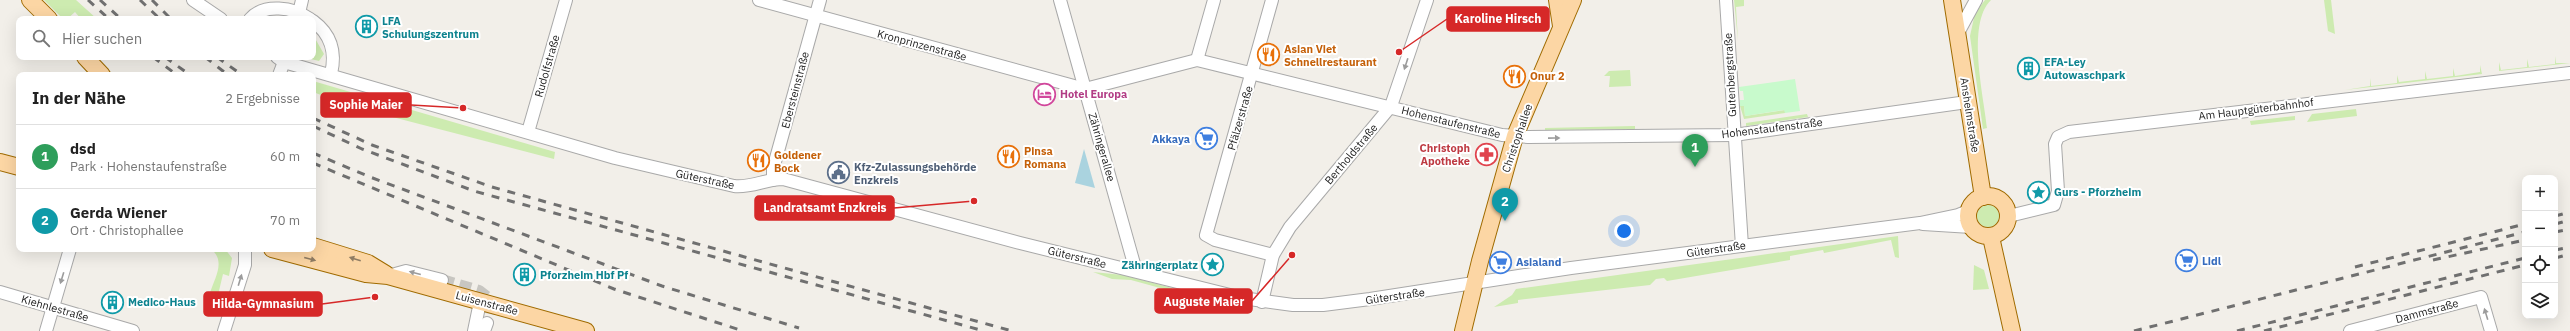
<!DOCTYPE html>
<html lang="de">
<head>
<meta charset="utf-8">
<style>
	body { margin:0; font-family:"IBM Plex Sans",sans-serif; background:#f2f2f2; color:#222 }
	.controls { position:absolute; right:12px; bottom:12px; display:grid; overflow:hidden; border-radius:8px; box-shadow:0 4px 16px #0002 }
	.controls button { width:36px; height:36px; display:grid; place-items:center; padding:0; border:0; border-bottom:1px solid #e0e0e0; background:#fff; color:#222; font:20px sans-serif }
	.you { position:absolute; left:1624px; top:231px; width:14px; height:14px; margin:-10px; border:3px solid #fff; border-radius:50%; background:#1a73e8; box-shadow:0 0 0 6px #1a73e833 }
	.badge { display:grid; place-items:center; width:26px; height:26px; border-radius:50%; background:#d40000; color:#fff; font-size:13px; font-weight:700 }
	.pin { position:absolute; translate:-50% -33px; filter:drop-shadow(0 1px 2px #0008) }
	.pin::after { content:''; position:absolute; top:21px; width:14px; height:12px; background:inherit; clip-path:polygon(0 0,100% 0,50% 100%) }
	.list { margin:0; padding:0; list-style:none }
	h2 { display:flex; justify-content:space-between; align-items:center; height:52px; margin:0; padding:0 16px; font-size:17px }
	h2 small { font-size:13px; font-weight:400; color:#767676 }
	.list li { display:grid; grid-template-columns:26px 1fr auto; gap:12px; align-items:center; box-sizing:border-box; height:64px; padding:0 16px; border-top:1px solid #e0e0e0 }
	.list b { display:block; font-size:15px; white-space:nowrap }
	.list p { margin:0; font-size:13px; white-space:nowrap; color:#767676 }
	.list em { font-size:13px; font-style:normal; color:#767676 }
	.icon { flex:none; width:22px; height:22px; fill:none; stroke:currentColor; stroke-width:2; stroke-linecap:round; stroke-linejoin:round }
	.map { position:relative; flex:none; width:2570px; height:331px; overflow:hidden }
	.search { position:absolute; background:#fff; box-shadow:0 4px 16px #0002; left:16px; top:16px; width:300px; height:44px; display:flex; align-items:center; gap:10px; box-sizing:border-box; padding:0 14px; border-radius:8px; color:#767676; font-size:15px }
	.panel { position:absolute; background:#fff; box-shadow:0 4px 16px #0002; left:16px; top:72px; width:300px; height:180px; border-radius:8px }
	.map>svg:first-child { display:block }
	.grass { fill:#cdebb0 }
	.park { fill:#c8facc }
	.water { fill:#aad3df }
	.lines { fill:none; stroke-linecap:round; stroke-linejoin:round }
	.minor-tunnel { stroke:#c8c6c1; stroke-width:12; stroke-dasharray:12 6; stroke-linecap:butt }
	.minor-casing { stroke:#a9a9a9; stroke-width:14 }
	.major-casing { stroke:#a06b00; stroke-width:18 }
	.minor { stroke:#fff; stroke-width:12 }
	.major { stroke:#fcd6a4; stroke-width:16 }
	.rail { stroke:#707070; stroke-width:3; stroke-dasharray:8 8; stroke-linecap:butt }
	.oneway { fill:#9c9c9c }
	.oneway2 { fill:#8f7c63 }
	.labels { text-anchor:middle; stroke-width:4; stroke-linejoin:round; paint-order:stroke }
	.culture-label { font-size:11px; font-weight:bold; fill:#0d838f; stroke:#fff; text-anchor:start }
	.street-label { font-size:11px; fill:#222; stroke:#fff }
	.food-label { font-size:11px; font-weight:bold; fill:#c56008; stroke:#fff; text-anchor:start }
	.hotel-label { font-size:11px; font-weight:bold; fill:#b23c85; stroke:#fff; text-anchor:start }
	.shop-label { font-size:11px; font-weight:bold; fill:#366cbe; stroke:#fff; text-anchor:start }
	.health-label { font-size:11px; font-weight:bold; fill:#be3a42; stroke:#fff; text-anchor:end }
	.service-label { font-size:11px; font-weight:bold; fill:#4e5e75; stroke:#fff; text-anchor:start }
	.leader { fill:none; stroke:#d62828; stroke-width:1.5 }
	.callout-dot { fill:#d62828; stroke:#fff; stroke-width:1.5 }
	.callout { fill:#d62828; stroke:#d62828; stroke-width:1.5 }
	.callout-label { font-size:12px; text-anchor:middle; font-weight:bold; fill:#fff }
</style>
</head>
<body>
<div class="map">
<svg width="2570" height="331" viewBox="0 0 2570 331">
	<rect width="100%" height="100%" fill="#f2efe9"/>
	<g class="grass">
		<path d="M44 0H76L97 19H81L75 12 67 19H63Z"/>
		<path d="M1734 0H1744V6L1736 7 1738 41Z"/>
		<path d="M1985 0H1991C1966 24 1984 96 1987 128L1983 129 1970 36 1975 13Z"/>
		<path d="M2324 0H2331L2335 34 2328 31Z"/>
		<path d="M313 35 324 54 319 61 303 57H313Z"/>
		<path d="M2555 56 2556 63H2570L2499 71V62L2501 70 2527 67V59L2529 67 2555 64Z"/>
		<path d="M2480 65 2482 74 2345 90 2370 86V78L2371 86 2397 83V75L2399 82 2425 79V71L2427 79 2453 76V68L2455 76 2480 72Z"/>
		<path d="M1630 70 1631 86 1609 87 1610 76H1604L1609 71Z"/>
		<path d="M313 81 555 152 554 159 350 106 313 92Z"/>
		<path d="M1744 105 1745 116 1785 110V113L1744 119 1740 106Z"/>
		<path d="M2356 109 2357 116 2307 122 2312 114Z"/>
		<path d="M1807 114 1808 117 1746 126V123Z"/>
		<path d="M2295 116V120L2251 125 2250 121Z"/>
		<path d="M1635 126V129L1545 130V128Z"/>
		<circle cx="1988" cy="216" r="11"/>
		<path d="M1898 236 1899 258 1895 257 1891 240 1824 253 1823 250 1790 256V260L1667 281 1664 278 1656 279 1650 285 1518 300V303L1494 307 1512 295 1516 289Z"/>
		<path d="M211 249H225L232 258 229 276 223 274 218 295 210 293C215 277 226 261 211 249Z"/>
		<path d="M1974 265 1984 270 1989 289 1973 290Z"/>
		<path d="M1093 272 1123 275 1172 288 1171 291 1131 280 1112 279Z"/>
	</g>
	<path class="park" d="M1795 79 1800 111 1785 113 1784 110 1745 116 1744 106H1740V100H1744L1743 91H1740L1739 87Z"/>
	<path class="water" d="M1084 149 1095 188 1075 183Z"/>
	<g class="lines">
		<path class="minor-tunnel" d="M442 280 479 291 488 298 490 309 487 323"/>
		<defs>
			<g id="minor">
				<path d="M193 0 221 19"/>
				<path d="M759 0 1085 89 1197 60 1502 135 1528 137 1734 135 1967 102"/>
				<path d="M1060 0 1136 271"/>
				<path d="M1272 0 1206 235 1215 240 1273 255"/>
				<path d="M1726 0 1742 246"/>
				<path d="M299 13 302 0"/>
				<path d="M250 19C264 3 293 7 310 19"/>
				<path d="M313 21C332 35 336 53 331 74"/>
				<path d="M1958 33 1976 0"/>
				<path d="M277 57 284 62 615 158 734 186C751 188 766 179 783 179L1020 243 1242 298 1293 305H1323L1370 299 1571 268 1920 223 1958 215 1968 211"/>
				<path d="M1197 60 1214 0"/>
				<path d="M279 75 284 62"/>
				<path d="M528 132 566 0"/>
				<path d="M773 180V169L820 0"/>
				<path d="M2009 216 2054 205 2058 191 2055 144 2058 137 2069 132 2570 73"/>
				<path d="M1923 224 1971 227"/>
				<path d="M388 276 406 271 442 280"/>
				<path d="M0 292 133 331"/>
				<path d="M1262 302 1273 255 1290 227 1391 106 1427 0"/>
				<path d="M46 331 70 249"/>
				<path d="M224 331 245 265V249"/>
				<path d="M474 331 480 302"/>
				<path d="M484 331 487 323"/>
				<path d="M2350 331 2481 297 2491 331"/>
			</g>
			<g id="major">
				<path d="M30 0 49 19"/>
				<path d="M1557 0 1561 26"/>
				<path d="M1952 0 1983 197"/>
				<path d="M85 57 102 75"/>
				<path d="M0 162 19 167"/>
				<circle cx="1988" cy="216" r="20"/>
				<path d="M1991 237 2012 331"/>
				<path d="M313 246 368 263 386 274"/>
				<path d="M272 249 366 274 388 276 586 331"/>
				<path d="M1463 331 1480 261 1515 136 1573 0"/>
			</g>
		</defs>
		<use href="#minor" class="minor-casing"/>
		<use href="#major" class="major-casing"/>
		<use href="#minor" class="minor"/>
		<use href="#major" class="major"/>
		<g class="rail">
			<path d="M88 0 109 19"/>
			<path d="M100 0 121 19"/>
			<path d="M140 0 160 19"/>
			<path d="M152 0 171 19"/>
			<path d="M153 57 177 75"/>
			<path d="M165 57 190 75"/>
			<path d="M205 57 228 75"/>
			<path d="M217 57 242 75"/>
			<path d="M313 118 372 145 492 187 1012 331"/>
			<path d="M313 126 362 149 474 191 984 331"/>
			<path d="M313 153 370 177 662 286 799 328"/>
			<path d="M313 163 614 289 743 331"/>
			<path d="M2555 216 2570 212"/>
			<path d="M2555 224 2570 220"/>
			<path d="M2555 232 2570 229"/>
			<path d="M2555 250 2570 247"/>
			<path d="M2555 258 2570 254"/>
			<path d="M2433 260 2525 240"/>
			<path d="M2355 267 2525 224"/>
			<path d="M2134 331 2525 232"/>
			<path d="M2237 331 2525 258"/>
			<path d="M2264 331 2525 265"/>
		</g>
	</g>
	<defs><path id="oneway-solid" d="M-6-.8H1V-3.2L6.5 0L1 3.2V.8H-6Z"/></defs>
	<g class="oneway">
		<use href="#oneway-solid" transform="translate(1406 64) rotate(108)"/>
		<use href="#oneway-solid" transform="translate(1554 138) rotate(-1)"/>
		<use href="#oneway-solid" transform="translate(415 273) rotate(-165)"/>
		<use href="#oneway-solid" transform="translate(62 278) rotate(107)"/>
		<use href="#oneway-solid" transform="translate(240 280) rotate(-73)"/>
		<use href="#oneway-solid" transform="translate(2486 314) rotate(-107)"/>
	</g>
	<g class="oneway2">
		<use href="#oneway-solid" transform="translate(310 259) rotate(15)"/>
		<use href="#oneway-solid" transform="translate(355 259) rotate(-163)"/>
	</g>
	<defs>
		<symbol id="building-ring" viewBox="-11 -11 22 22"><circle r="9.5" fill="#fff" stroke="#0f9aa8" stroke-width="1.5"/><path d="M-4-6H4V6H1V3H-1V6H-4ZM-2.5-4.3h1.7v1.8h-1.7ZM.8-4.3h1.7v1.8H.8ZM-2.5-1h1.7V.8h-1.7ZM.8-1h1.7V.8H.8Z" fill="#0f9aa8"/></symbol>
		<symbol id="restaurant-ring" viewBox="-11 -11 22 22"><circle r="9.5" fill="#fff" stroke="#e8710a" stroke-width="1.5"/><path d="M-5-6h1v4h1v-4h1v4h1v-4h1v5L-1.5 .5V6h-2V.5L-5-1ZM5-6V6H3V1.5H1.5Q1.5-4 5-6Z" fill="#e8710a"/></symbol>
		<symbol id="hotel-ring" viewBox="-11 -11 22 22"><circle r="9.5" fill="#fff" stroke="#d1479c" stroke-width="1.5"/><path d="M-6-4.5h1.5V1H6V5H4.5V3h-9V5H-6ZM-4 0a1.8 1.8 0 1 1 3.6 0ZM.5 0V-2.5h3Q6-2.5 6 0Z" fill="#d1479c"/></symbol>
		<symbol id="supermarket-ring" viewBox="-11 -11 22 22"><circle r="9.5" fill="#fff" stroke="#3f7fe0" stroke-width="1.5"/><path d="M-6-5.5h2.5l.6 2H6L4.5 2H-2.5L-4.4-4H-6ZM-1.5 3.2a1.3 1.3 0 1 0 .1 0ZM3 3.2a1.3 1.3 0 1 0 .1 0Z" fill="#3f7fe0"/></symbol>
		<symbol id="pharmacy-ring" viewBox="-11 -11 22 22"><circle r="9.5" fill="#fff" stroke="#e0444e" stroke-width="1.5"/><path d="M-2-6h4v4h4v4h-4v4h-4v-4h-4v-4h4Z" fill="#e0444e"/></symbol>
		<symbol id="civic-ring" viewBox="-11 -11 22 22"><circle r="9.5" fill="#fff" stroke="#5c6f8a" stroke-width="1.5"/><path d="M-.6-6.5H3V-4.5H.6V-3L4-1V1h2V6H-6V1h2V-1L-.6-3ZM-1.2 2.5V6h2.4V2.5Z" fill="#5c6f8a"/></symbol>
		<symbol id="sight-ring" viewBox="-11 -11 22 22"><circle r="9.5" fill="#fff" stroke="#0f9aa8" stroke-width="1.5"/><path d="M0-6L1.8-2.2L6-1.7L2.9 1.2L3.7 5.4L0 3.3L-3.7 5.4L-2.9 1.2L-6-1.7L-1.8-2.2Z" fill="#0f9aa8"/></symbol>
	</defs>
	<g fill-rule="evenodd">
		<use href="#building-ring" x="354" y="14" width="25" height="25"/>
		<use href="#restaurant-ring" x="1256" y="42" width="25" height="25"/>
		<use href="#building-ring" x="2016" y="56" width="25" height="25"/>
		<use href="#restaurant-ring" x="1502" y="64" width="25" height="25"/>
		<use href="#hotel-ring" x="1032" y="82" width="25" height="25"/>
		<use href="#supermarket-ring" x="1194" y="126" width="25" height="25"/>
		<use href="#pharmacy-ring" x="1474" y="142" width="25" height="25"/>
		<use href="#restaurant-ring" x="996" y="144" width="25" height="25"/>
		<use href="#restaurant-ring" x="746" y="148" width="25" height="25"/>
		<use href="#civic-ring" x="826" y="160" width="25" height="25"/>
		<use href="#sight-ring" x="2026" y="180" width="25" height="25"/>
		<use href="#supermarket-ring" x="2174" y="248" width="25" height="25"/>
		<use href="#supermarket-ring" x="1488" y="250" width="25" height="25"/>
		<use href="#sight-ring" x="1200" y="252" width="25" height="25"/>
		<use href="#building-ring" x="512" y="262" width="25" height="25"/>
		<use href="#building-ring" x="100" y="290" width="25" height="25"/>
	</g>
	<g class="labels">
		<g class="culture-label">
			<text x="382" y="25">LFA<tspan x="382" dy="13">Schulungszentrum</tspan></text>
			<text x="2044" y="66">EFA-Ley<tspan x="2044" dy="13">Autowaschpark</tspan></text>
			<text x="2054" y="196">Gurs - Pforzheim</text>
			<text x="1198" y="269" text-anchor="end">Zähringerplatz</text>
			<text x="540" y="279">Pforzheim Hbf Pf</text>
			<text x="128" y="306">Medico-Haus</text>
		</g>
		<g class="street-label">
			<text transform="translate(922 45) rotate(15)" y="4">Kronprinzenstraße</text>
			<text transform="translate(547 66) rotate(-74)" y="4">Rudolfstraße</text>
			<text transform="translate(1730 75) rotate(-93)" y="4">Gutenbergstraße</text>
			<text transform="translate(795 90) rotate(-75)" y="4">Ebersteinstraße</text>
			<text transform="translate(2256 109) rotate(-7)" y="4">Am Hauptgüterbahnhof</text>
			<text transform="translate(1970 115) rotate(81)" y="4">Anshelmstraße</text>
			<text transform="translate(1240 118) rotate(-74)" y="4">Pfälzerstraße</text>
			<text transform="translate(1451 122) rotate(14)" y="4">Hohenstaufenstraße</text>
			<text transform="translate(1772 128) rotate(-7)" y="4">Hohenstaufenstraße</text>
			<text transform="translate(1517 138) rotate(-71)" y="4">Christophallee</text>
			<text transform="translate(1102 147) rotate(74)" y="4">Zähringerallee</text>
			<text transform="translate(1351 154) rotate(-50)" y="4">Bertholdstraße</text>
			<text transform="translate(705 179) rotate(12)" y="4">Güterstraße</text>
			<text transform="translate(1716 249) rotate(-8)" y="4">Güterstraße</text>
			<text transform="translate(1077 257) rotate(14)" y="4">Güterstraße</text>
			<text transform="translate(1395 296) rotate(-8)" y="4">Güterstraße</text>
			<text transform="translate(487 303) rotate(15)" y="4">Luisenstraße</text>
			<text transform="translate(55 308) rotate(16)" y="4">Kiehnlestraße</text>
			<text transform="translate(2427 311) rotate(-15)" y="4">Dammstraße</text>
		</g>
		<g class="food-label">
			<text x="1284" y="53">Asian Viet<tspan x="1284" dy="13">Schnellrestaurant</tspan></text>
			<text x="1530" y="80">Onur 2</text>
			<text x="1024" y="155">Pinsa<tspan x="1024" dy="13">Romana</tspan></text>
			<text x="774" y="159">Goldener<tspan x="774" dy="13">Bock</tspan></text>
		</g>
		<g class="hotel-label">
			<text x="1060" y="98">Hotel Europa</text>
		</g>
		<g class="shop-label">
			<text x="1190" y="143" text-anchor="end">Akkaya</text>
			<text x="2202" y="265">Lidl</text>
			<text x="1516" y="266">Asialand</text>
		</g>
		<g class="health-label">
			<text x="1470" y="152">Christoph<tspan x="1470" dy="13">Apotheke</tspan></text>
		</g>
		<g class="service-label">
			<text x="854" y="171">Kfz-Zulassungsbehörde<tspan x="854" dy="13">Enzkreis</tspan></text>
		</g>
	</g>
	<path class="leader" d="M1399 52L1447 19M463 108L411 105M974 201L894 208M1292 255L1252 301M375 297L322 304"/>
	<g class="callout-dot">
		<circle cx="1399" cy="52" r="4"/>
		<circle cx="463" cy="108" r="4"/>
		<circle cx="974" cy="201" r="4"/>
		<circle cx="1292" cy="255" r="4"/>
		<circle cx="375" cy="297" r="4"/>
	</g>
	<g class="callout">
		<rect x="1447" y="7" width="102" height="24" rx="4"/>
		<rect x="321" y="93" width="90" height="24" rx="4"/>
		<rect x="755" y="196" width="139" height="24" rx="4"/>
		<rect x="1155" y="289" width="97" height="24" rx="4"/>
		<rect x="204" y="292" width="118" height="24" rx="4"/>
	</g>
	<g class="callout-label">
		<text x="1498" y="23">Karoline Hirsch</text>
		<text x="366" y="109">Sophie Maier</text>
		<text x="825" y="212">Landratsamt Enzkreis</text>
		<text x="1204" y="306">Auguste Maier</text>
		<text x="263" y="308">Hilda-Gymnasium</text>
	</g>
</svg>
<div class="controls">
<button>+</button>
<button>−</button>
<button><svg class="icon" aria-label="locate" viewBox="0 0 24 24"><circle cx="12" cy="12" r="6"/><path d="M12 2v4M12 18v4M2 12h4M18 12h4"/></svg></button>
<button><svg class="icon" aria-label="layers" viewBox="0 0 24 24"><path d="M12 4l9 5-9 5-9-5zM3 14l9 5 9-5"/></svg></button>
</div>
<div class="you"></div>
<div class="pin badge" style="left:1695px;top:167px;background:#2e9e5b">1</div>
<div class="pin badge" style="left:1505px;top:221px;background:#0f9aa8">2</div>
<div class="search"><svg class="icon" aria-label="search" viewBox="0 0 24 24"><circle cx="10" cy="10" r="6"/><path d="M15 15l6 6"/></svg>Hier suchen</div>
<section class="panel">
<h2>In der Nähe<small>2 Ergebnisse</small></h2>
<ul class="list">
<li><span class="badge" style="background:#2e9e5b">1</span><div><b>dsd</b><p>Park · Hohenstaufenstraße</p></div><em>60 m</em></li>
<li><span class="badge" style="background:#0f9aa8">2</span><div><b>Gerda Wiener</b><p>Ort · Christophallee</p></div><em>70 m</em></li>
</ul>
</section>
</div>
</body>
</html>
